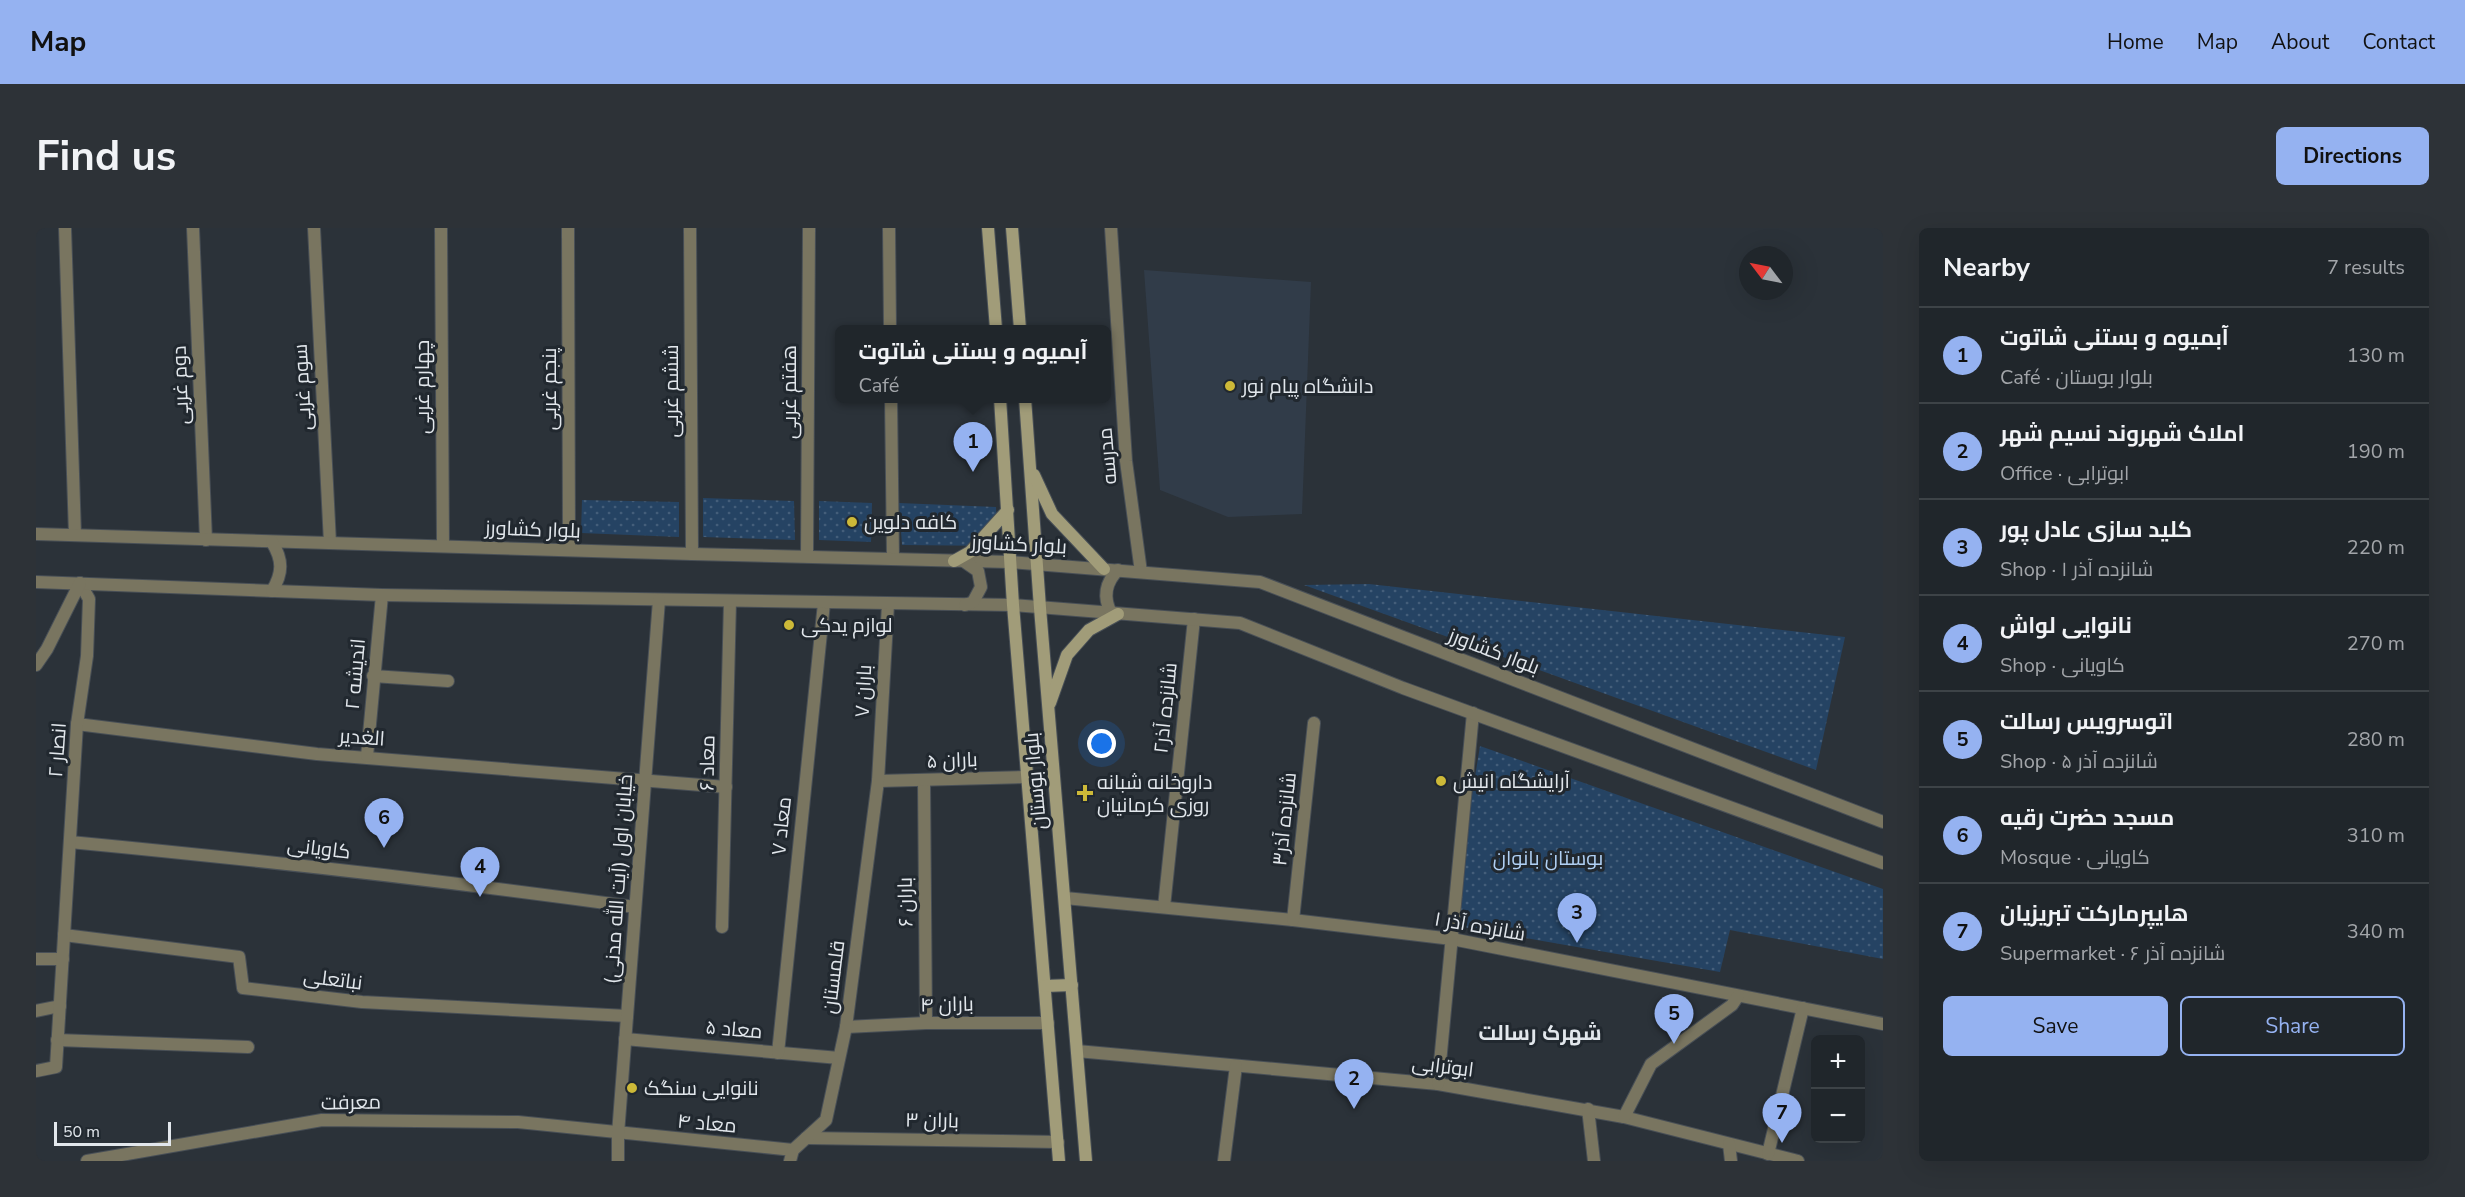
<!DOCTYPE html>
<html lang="en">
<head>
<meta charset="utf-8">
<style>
	body { margin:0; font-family:"Nunito Sans",Cairo,sans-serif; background:#2d3237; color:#f1f3f6 }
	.controls { position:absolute; right:18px; bottom:18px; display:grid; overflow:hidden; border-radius:9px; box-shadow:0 6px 24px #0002 }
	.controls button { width:54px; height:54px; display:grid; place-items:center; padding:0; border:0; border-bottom:2px solid #3d4347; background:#20262b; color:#f1f3f6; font:30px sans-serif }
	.compass { position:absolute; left:1703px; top:18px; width:54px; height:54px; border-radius:50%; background:#20262b; box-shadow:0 6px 24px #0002; rotate:302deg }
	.scale { position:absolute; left:18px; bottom:15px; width:117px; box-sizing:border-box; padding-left:6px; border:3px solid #e2e7ec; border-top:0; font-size:16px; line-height:21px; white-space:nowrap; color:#e2e7ec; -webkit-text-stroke:4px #21282f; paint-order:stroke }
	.you { position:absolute; left:1066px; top:516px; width:21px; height:21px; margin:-15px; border:4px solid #fff; border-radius:50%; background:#1a73e8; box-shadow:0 0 0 9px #1a73e833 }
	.badge { display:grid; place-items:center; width:39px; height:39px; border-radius:50%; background:#95b2f1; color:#111; font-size:20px; font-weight:700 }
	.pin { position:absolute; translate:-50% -50px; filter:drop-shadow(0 2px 3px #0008) }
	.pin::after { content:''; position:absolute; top:32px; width:21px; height:18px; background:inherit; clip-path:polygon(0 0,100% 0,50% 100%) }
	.popup { position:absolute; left:799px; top:97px; width:276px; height:78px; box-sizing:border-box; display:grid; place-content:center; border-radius:9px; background:#20262b; filter:drop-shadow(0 2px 4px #0005); font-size:20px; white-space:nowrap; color:#a2a5a9 }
	.popup b { font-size:22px; color:#f1f3f6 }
	.popup::after { content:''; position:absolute; left:50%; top:100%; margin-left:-12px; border:12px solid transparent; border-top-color:#20262b }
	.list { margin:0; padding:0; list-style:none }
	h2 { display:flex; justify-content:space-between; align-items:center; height:78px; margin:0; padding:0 24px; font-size:26px }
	h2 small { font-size:20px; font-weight:400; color:#a2a5a9 }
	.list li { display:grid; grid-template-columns:39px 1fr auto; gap:18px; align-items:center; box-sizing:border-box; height:96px; padding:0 24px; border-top:2px solid #3d4347 }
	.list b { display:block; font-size:22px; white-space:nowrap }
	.list p { margin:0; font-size:20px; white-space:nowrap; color:#a2a5a9 }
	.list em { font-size:20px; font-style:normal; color:#a2a5a9 }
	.actions { display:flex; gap:12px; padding:18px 24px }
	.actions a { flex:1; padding:14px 0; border:2px solid #95b2f1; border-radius:9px; text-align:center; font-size:21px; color:#95b2f1 }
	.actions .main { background:#95b2f1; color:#111 }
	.map { position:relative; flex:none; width:1847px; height:933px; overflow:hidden; border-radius:9px }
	header { display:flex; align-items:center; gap:36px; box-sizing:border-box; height:84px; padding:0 30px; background:#95b2f1; color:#111 }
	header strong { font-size:28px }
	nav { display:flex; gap:33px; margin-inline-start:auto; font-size:21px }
	.intro { display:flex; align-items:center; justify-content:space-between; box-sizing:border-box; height:144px; padding:0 36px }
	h1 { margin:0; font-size:42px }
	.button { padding:15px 27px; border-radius:9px; background:#95b2f1; color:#111; font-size:21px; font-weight:700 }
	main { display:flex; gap:36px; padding:0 36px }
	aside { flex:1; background:#20262b; border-radius:9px; box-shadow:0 6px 24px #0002 }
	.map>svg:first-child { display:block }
	.built { fill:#313c49 }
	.green { fill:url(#green-dots) }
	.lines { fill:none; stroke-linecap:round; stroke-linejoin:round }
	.minor-casing { stroke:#484f56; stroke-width:14 }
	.tertiary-casing { stroke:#484f56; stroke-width:14 }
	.secondary-casing { stroke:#484f56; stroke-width:14 }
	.minor { stroke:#797560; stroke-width:12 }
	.tertiary { stroke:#797560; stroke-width:12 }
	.secondary { stroke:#a19c79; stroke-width:12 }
	.poi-dot { fill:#cdb938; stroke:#21282f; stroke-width:2 }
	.labels { text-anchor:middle; stroke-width:6; stroke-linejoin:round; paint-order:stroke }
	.street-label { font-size:20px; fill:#e2e7ec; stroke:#21282f }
	.poi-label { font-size:20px; fill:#e2e7ec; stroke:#21282f; text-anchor:start }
	.park-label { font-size:20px; fill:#b0d0f4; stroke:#21282f }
	.neighbourhood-label { font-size:21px; font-weight:bold; fill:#e2e7ec; stroke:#21282f }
</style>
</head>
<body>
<header>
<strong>Map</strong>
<nav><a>Home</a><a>Map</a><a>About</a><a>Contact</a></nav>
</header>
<div class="intro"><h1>Find us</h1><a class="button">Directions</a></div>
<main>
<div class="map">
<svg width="1847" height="933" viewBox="0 0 1847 933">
	<defs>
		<pattern id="green-dots" width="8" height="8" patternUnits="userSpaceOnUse" patternTransform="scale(1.5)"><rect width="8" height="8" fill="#254363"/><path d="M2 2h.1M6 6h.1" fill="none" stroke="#445e7a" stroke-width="1.8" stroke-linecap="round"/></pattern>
	</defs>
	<rect width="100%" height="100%" fill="#2b3239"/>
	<path class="built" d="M1108 42 1275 54 1266 286 1192 289 1124 262Z"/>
	<g class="green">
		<path d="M667 270 758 273 759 312 667 309Z"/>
		<path d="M546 272 643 274V309L545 305Z"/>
		<path d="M783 273 836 275 835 314 783 312Z"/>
		<path d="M863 275 960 279 962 318 866 317Z"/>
		<path d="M1333 356 1809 409 1780 542 1268 357Z"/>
		<path d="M1444 518 1847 661V731L1694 702 1684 744 1415 697Z"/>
	</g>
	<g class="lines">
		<defs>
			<g id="minor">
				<path d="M157 0 170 312"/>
				<path d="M278 0 294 315"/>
				<path d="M405 0 407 318"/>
				<path d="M532 0 533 322"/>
				<path d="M654 0 656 326"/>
				<path d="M853 0 854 101"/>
				<path d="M1075 0 1090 233 1105 344"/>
				<path d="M855 170 857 331"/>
				<path d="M771 328 773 0"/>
				<path d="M337 448 412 453"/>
				<path d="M41 496 281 526 690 559"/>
				<path d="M331 528 346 367"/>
				<path d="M888 552 890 795"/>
				<path d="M842 553 992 549"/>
				<path d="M34 614C223 632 411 653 599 679"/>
				<path d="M1029 670 1257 692 1416 711 1847 796"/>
				<path d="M1128 679 1158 391"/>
				<path d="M1257 692 1278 495"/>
				<path d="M686 699 694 373"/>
				<path d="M28 707 203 729 207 760 326 774 591 788"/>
				<path d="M0 731H27"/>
				<path d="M0 783 24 778"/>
				<path d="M810 799 890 795H1012"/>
				<path d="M589 811 803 830"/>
				<path d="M21 812 212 819"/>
				<path d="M1041 823 1402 856 1588 889 1762 933"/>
				<path d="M742 825 788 375"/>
				<path d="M0 843 20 839 41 496 51 428 53 371 44 355"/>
				<path d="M1402 856 1437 485"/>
				<path d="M1552 881 1558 933"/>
				<path d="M1588 889 1615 836 1696 777 1702 768"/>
				<path d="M770 910 1022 914"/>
				<path d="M1693 916 1695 933"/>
				<path d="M1732 926 1767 780"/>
				<path d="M51 933 286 892 482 894 757 922"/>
				<path d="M754 933 757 922 790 892 810 799 842 553 852 376"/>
				<path d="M1188 933 1200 838"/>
			</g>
			<g id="tertiary">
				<path d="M29 0 39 307"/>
				<path d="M0 306 656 326 974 334 1224 354 1847 594"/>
				<path d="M0 354 346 367 977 377 1204 395 1367 460 1847 635"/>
				<path d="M236 363C247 345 247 332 236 314"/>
				<path d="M929 377 937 374 945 359 942 343 929 334"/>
				<path d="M1075 385C1067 369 1069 355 1082 342"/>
				<path d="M0 437 11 421 44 355"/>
				<path d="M582 933V906L623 372"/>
			</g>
			<g id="secondary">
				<path d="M952 0 960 101"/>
				<path d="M976 0 984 101"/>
				<path d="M964 170 977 377 1023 933"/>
				<path d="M989 170 1004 380 1050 933"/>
				<path d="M998 247 1016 286 1068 341"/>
				<path d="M918 333 934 324 972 282"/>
				<path d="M1014 475 1031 427 1053 402 1082 386"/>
				<path d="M1009 758 1036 757"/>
			</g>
		</defs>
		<use href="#minor" class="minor-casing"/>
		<use href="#tertiary" class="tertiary-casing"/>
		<use href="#secondary" class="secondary-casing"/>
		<use href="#minor" class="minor"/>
		<use href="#tertiary" class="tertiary"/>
		<use href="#secondary" class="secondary"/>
	</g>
	<g class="poi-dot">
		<circle cx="1194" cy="158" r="6"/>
		<circle cx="816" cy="294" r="6"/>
		<circle cx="753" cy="397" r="6"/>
		<circle cx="1405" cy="553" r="6"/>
		<path d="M1046 556h6v6h6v6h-6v6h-6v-6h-6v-6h6z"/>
		<circle cx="596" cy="860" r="6"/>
	</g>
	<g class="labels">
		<g class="street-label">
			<text transform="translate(144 157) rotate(-92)" y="7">دوم غربی</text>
			<text transform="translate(266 159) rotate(-93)" y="7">سوم غربی</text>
			<text transform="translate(386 159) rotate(-90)" y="7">چهارم غربی</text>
			<text transform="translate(513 161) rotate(-90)" y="7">پنجم غربی</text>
			<text transform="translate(635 163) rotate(-90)" y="7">ششم غربی</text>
			<text transform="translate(753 164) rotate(-90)" y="7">هفتم غربی</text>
			<text transform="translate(1071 228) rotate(-95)" y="7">مدرسه</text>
			<text transform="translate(497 301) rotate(2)" y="7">بلوار کشاورز</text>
			<text transform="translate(983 316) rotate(3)" y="7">بلوار کشاورز</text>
			<text transform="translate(1458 423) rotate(21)" y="7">بلوار کشاورز</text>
			<text transform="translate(319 446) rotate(-85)" y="7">اندیشه ۲</text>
			<text transform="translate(827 463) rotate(-87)" y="7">باران ۷</text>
			<text transform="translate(1129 480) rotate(-84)" y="7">شانزده آذر۲</text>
			<text transform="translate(326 509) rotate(4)" y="7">الغدیر</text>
			<text transform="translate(21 522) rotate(-86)" y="7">انصار ۲</text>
			<text transform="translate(916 532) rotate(-2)" y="7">باران ۵</text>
			<text transform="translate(671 535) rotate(-89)" y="7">معاد ۶</text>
			<text transform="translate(999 553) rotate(-95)" y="7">بلوار بوستان</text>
			<text transform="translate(1248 591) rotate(-84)" y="7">شانزده آذر۳</text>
			<text transform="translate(745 598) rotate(-84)" y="7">معاد ۷</text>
			<text transform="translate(283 620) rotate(7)" y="7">کاویانی</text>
			<text transform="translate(582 651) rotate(-86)" y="7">خیابان اول (آیت الله مدنی)</text>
			<text transform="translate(869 674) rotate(-91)" y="7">باران ۶</text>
			<text transform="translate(1444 698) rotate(10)" y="7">شانزده آذر ۱</text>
			<text transform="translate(797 749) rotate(-83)" y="7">قلمستان</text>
			<text transform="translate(297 751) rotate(7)" y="7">نباتعلی</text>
			<text transform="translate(911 776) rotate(-1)" y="7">باران ۴</text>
			<text transform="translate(698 801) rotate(5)" y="7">معاد ۵</text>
			<text transform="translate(1407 838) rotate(7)" y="7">ابوترابی</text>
			<text transform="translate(315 874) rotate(-1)" y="7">معرفت</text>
			<text transform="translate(896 892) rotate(1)" y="7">باران ۳</text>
			<text transform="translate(671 895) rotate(5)" y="7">معاد ۴</text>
		</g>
		<g class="poi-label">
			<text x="1206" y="165">دانشگاه پیام نور</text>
			<text x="828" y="301">کافه دلوین</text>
			<text x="765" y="404">لوازم یدکی</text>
			<text x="1417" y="560">آرایشگاه انیش</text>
			<text x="1061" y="561">داروخانه شبانه<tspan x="1061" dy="23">روزی کرمانیان</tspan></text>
			<text x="608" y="867">نانوایی سنگک</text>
		</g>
		<g class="park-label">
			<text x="1512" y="637">بوستان بانوان</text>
		</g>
		<g class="neighbourhood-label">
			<text x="1504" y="812">شهرک رسالت</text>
		</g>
	</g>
</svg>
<div class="controls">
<button>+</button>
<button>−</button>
</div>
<svg class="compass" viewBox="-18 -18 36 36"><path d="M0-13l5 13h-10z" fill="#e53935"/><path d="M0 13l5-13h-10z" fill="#a2a5a9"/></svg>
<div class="scale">50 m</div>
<div class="you"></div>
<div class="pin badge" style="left:937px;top:244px">1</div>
<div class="popup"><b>آبمیوه و بستنی شاتوت</b>Café</div>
<div class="pin badge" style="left:1318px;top:881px">2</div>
<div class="pin badge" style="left:1541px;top:715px">3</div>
<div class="pin badge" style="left:444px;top:669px">4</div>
<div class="pin badge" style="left:1638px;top:816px">5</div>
<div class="pin badge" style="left:348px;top:620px">6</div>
<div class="pin badge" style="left:1746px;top:915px">7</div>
</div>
<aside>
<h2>Nearby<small>7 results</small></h2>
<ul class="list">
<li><span class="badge">1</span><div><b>آبمیوه و بستنی شاتوت</b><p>Café · بلوار بوستان</p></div><em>130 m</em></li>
<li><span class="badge">2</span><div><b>املاک شهروند نسیم شهر</b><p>Office · ابوترابی</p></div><em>190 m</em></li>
<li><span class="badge">3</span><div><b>کلید سازی عادل پور</b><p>Shop · شانزده آذر ۱</p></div><em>220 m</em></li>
<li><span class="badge">4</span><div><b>نانوایی لواش</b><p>Shop · کاویانی</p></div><em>270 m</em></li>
<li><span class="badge">5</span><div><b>اتوسرویس رسالت</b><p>Shop · شانزده آذر ۵</p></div><em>280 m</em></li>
<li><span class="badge">6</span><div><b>مسجد حضرت رقیه</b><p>Mosque · کاویانی</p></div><em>310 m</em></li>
<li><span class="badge">7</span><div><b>هایپرمارکت تبریزیان</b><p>Supermarket · شانزده آذر ۶</p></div><em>340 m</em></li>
</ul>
<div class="actions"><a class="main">Save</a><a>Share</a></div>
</aside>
</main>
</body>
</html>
